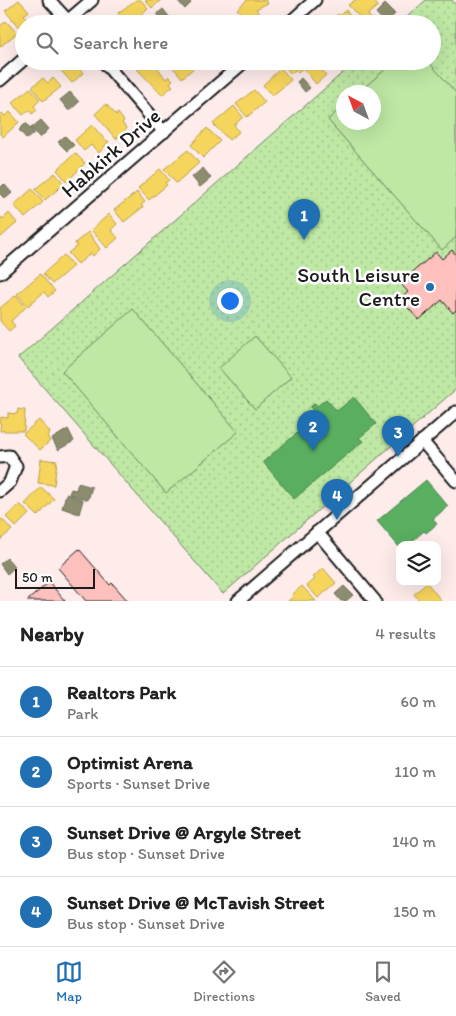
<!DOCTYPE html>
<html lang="en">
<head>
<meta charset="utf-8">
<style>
	body { margin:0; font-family:Itim,sans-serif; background:#f6f6f6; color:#222 }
	.controls { position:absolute; right:15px; bottom:15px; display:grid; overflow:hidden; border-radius:10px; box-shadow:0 5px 20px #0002 }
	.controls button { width:45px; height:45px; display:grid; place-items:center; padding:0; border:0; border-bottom:1px solid #e0e0e0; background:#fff; color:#222; font:25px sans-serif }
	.compass { position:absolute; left:336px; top:85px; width:45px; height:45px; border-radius:50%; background:#fff; box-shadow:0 5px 20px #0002; rotate:319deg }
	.scale { position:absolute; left:15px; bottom:12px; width:80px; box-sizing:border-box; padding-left:5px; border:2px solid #1c1c1c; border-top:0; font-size:14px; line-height:18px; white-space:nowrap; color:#1c1c1c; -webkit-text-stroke:4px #fff; paint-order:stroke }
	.you { position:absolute; left:229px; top:300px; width:18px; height:18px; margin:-12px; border:4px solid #fff; border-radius:50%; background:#1a73e8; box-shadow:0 0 0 8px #1a73e833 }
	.badge { display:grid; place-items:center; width:32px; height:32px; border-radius:50%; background:#1f6fb2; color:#fff; font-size:16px; font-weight:700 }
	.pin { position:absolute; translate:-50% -41px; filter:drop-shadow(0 1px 2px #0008) }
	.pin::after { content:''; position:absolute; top:26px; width:18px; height:15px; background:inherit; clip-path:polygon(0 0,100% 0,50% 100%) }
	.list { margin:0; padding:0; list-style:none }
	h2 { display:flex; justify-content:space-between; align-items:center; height:65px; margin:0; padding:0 20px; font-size:21px }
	h2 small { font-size:16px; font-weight:400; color:#767676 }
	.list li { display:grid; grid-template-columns:32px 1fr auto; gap:15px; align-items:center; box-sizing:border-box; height:70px; padding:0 20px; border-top:1px solid #e0e0e0 }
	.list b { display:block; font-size:19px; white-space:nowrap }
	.list p { margin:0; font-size:16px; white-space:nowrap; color:#767676 }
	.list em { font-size:16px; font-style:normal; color:#767676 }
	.icon { flex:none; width:28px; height:28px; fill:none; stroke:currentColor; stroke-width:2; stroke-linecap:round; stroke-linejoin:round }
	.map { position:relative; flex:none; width:456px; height:601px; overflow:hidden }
	.search { position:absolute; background:#fff; box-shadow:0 5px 20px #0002; left:15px; right:15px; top:15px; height:55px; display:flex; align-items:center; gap:12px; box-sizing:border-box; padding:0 18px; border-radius:28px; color:#767676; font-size:19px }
	.sheet { height:345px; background:#fff }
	nav { display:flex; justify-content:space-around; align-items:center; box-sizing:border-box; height:70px; border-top:1px solid #e0e0e0; background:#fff; font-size:14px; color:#767676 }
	nav a { display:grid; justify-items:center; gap:2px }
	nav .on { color:#1f6fb2 }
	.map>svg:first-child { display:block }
	.grass { fill:url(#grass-dots); stroke:#6d8260; fill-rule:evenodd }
	.pitch { fill:#bee8a4; stroke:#6d8260 }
	.homes { fill:#f6d55c; stroke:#b59e49 }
	.public { fill:#5aae61; stroke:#47824c }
	.industry { fill:#8c8c6e; stroke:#6a6a55 }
	.building { fill:#fdc0bc; stroke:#1c1c1c }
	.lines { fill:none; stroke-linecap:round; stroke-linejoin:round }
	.minor-casing { stroke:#1c1c1c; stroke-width:15 }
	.minor { stroke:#fff; stroke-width:11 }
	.poi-dot { fill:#1f6fb2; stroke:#fff; stroke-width:2 }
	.labels { text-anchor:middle; stroke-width:5; stroke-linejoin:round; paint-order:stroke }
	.street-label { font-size:21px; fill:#1c1c1c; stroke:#fff }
	.poi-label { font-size:21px; fill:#1c1c1c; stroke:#fff; text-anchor:end }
</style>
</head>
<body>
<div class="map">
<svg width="456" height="601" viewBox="0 0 456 601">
	<defs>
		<pattern id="grass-dots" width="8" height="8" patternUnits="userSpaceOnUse" patternTransform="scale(1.25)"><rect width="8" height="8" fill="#bee8a4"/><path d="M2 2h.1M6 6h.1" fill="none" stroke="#a3c68d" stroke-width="1.8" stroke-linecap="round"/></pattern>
	</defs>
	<rect width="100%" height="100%" fill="#feeceb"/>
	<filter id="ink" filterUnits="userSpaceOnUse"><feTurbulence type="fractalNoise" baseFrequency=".02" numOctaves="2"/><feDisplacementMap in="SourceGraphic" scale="10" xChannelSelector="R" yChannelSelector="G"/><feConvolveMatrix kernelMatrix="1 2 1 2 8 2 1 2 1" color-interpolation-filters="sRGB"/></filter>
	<g filter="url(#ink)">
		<path class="grass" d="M426 0H452L456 5V389L223 594 18 358 356 61H432V24H399ZM344 92H374V122H344Z"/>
		<g class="pitch">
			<path d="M395 61H428L456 93V237L442 250 328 120 343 106 344 122H374V92H359Z"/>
			<path d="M133 309 238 432 166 493 62 371Z"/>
			<path d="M255 336 291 377 255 409 219 368Z"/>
		</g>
		<g class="homes">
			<path d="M19 0 29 11 24 15 29 20 20 28 5 11Z"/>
			<path d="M136 0H141L148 8 131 24H127L118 13Z"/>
			<path d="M145 0H161L152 8Z"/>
			<path d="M247 0H265L268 3 256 9 259 13 249 22 237 9Z"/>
			<path d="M355 0H373L378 6 369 13 368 15 372 19 366 24 348 5Z"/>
			<path d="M346 10 356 24H327L338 14 339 16Z"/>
			<path d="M237 13 246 24H224Z"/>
			<path d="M6 21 17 33 0 47V26Z"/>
			<path d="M62 61H73L83 73 72 83 57 66Z"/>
			<path d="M146 61 157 67 166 79 169 76 173 80 170 83 173 86 162 95 137 69Z"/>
			<path d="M178 61H200L201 62 182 78 172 66Z"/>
			<path d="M284 61H307L309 64V61H315L326 75 316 84 303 68 298 72 296 69 291 74 282 63Z"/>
			<path d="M281 68 291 80 272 96 263 85Z"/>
			<path d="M43 78 48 83 53 78 61 87 43 101 32 87Z"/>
			<path d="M30 88 40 100 34 106 37 110 32 114 29 110 23 115 12 103Z"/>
			<path d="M254 90 265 102 247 117 236 104Z"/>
			<path d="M106 104 116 115 118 113 124 121 122 123 127 129 116 139 95 114Z"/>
			<path d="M234 106 243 117 234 125 239 132 229 140 213 124Z"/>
			<path d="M10 112 19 122 3 137 0 134V115L2 113 5 116Z"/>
			<path d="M92 125 106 141H109L99 153 91 145 84 151 75 140Z"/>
			<path d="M207 128 220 141 203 158 191 145Z"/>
			<path d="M188 150 199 163 176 183 164 169Z"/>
			<path d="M75 153 85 163 67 182 57 170Z"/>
			<path d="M160 169 169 180 165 183 167 185 149 200 138 188Z"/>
			<path d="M55 173 64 184 45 200 35 189Z"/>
			<path d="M32 189 43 202 25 218 14 205Z"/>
			<path d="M137 192 145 202 141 205 143 207 124 222 114 210Z"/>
			<path d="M9 213 17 223 0 238V216L3 219Z"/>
			<path d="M109 214 117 224 111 230 118 238 107 248 91 230Z"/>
			<path d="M88 232 100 249 93 256 91 253 78 264 68 253 77 246 75 243Z"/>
			<path d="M64 255 73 266 52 284 43 274Z"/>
			<path d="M40 274 55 291 48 297 44 292 28 306 17 294Z"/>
			<path d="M16 295 26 307 11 321 15 326 9 331 0 321V308Z"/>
			<path d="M18 409 25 410 24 431H0L1 417 8 418V413L17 414Z"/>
			<path d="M39 420 50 432 48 438 50 441 40 450 23 434Z"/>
			<path d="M41 459 57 461 54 485 38 483Z"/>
			<path d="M41 487 54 499 38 516 25 504Z"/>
			<path d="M20 504 29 514 16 527 6 517Z"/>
			<path d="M2 519 12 530 0 540V520Z"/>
			<path d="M323 568 336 583 318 598 307 586 315 579 313 577Z"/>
			<path d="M427 583 441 600 440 601H420L414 594Z"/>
			<path d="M302 586 316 601H288L293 597 292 595Z"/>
		</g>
		<g class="public">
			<path d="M354 397 376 424 359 438 363 441 294 499 263 462 317 416 310 407 315 403 317 406 326 399 337 411Z"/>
			<path d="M426 480 448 506 433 519 437 524 426 533 424 531 408 545H400V548L377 521Z"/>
		</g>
		<g class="industry">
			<path d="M177 0H189L191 3 185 9Z"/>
			<path d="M385 4 395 14 385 23 376 13Z"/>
			<path d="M163 9 171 19 165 24 157 14Z"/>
			<path d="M301 78 310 88 305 92 297 82Z"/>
			<path d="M70 92 79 102 69 111 60 100Z"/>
			<path d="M41 120 49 129 40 138 31 128Z"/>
			<path d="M26 123 34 133 27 139 19 130Z"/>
			<path d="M65 136 74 145 67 151 58 142Z"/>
			<path d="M203 168 211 178 200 187 192 177Z"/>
			<path d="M4 184 12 193 5 199 0 194V188Z"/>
			<path d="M68 429 74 441 58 450 52 439Z"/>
			<path d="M78 483 92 487 88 500 69 494 71 489 76 490Z"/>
			<path d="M66 494 83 500 79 514 62 508Z"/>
			<path d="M7 558 15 567 7 574 0 564Z"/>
			<path d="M344 586 353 595 346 601H341L335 594Z"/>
		</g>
		<g class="building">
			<path d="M452 250 456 255V310L453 313 442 300 419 320 400 299 408 292 400 283 436 252 442 259Z"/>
			<path d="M79 549 110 585 112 583 128 601H86L58 568Z"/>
			<path d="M49 582 65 601H27Z"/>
		</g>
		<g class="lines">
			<defs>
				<g id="minor">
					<path d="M49 0 71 24"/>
					<path d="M64 24 92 0"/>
					<path d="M288 24 315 0"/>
					<path d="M103 61 164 132"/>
					<path d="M0 80 24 59"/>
					<path d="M0 273 245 61"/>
					<path d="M422 441 456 481"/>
					<path d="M0 457 9 456 16 466 10 482 0 491"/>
					<path d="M317 532 375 601"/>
					<path d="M238 601 456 412"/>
				</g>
			</defs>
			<use href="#minor" class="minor-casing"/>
			<use href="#minor" class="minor"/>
		</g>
	</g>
	<circle class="poi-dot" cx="430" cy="287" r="5"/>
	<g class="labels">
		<g class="street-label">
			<text transform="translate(111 153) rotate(-41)" y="7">Habkirk Drive</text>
		</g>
		<g class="poi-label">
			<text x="420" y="282">South Leisure<tspan x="420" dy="24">Centre</tspan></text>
		</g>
	</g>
</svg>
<div class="controls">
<button><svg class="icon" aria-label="layers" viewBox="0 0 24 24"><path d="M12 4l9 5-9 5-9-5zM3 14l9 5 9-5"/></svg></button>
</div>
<svg class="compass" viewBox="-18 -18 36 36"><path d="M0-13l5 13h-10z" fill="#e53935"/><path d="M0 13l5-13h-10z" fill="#767676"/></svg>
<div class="scale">50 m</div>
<div class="you"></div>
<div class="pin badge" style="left:304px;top:240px">1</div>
<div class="pin badge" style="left:313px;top:451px">2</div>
<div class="pin badge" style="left:398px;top:457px">3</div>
<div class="pin badge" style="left:337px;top:520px">4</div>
<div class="search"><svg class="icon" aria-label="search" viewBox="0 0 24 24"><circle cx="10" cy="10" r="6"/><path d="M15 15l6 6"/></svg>Search here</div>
</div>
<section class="sheet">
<h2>Nearby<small>4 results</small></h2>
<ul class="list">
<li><span class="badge">1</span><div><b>Realtors Park</b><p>Park</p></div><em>60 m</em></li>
<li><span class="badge">2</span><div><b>Optimist Arena</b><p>Sports · Sunset Drive</p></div><em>110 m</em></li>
<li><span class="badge">3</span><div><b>Sunset Drive @ Argyle Street</b><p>Bus stop · Sunset Drive</p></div><em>140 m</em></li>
<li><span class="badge">4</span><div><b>Sunset Drive @ McTavish Street</b><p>Bus stop · Sunset Drive</p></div><em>150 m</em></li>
</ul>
</section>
<nav>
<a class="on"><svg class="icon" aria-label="map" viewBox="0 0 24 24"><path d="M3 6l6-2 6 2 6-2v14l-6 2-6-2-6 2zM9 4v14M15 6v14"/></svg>Map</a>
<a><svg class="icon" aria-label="directions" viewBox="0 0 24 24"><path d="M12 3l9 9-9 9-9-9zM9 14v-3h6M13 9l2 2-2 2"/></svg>Directions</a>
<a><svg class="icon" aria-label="saved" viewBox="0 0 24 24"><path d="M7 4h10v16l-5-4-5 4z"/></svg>Saved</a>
</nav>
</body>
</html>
